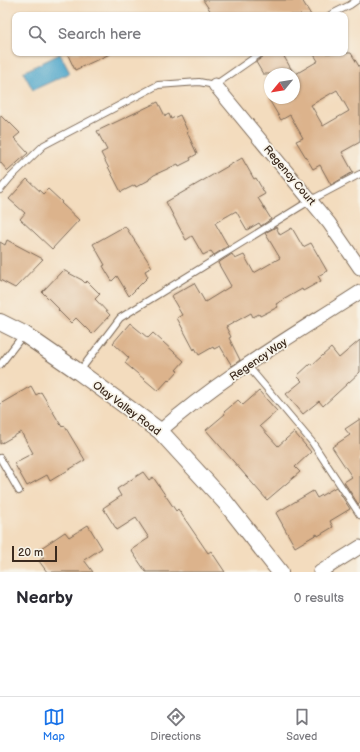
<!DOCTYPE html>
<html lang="en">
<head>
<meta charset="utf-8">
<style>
	body { margin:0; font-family:"Balsamiq Sans",sans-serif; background:#f7f7f7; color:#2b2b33 }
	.compass { position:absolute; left:264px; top:68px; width:36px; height:36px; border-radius:50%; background:#fff; box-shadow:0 1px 3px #0004; rotate:240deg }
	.scale { position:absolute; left:12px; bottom:10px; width:45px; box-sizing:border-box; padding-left:4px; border:2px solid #3b2a1e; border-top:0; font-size:11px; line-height:14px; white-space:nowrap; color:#3b2a1e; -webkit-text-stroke:3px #f7f3e8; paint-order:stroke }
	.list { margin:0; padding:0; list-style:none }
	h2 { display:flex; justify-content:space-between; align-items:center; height:52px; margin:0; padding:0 16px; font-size:17px }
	h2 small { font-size:13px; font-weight:400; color:#7c7c81 }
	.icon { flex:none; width:22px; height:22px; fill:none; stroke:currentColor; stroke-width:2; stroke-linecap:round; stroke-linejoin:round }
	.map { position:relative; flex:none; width:360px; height:572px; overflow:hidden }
	.search { position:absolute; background:#fff; box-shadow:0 1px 3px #0004; left:12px; right:12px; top:12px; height:44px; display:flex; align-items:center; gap:10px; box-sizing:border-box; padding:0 14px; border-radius:8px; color:#7c7c81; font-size:15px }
	.sheet { height:124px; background:#fff }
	nav { display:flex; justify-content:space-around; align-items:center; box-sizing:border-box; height:56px; border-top:1px solid #e1e1e2; background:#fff; font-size:11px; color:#7c7c81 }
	nav a { display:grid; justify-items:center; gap:2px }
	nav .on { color:#1a73e8 }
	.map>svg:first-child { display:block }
	.water { fill:#4da6ca; stroke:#446874 }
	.building { fill:#dcb38c; fill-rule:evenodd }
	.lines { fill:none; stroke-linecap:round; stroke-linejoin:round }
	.service-casing { stroke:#7b6856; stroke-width:8 }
	.minor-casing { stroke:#7b6856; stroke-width:15 }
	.tertiary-casing { stroke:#7b6856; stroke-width:18 }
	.service { stroke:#fff; stroke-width:6 }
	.minor { stroke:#fff; stroke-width:13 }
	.tertiary { stroke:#fff; stroke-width:16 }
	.labels { text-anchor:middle; stroke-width:3.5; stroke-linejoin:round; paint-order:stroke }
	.street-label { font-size:11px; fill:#3b2a1e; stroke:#f7f3e8 }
</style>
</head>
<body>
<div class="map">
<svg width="360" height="572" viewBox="0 0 360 572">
	<rect width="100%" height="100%" fill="#f7f3e8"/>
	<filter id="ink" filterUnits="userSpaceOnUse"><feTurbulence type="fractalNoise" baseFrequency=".025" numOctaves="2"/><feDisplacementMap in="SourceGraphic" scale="8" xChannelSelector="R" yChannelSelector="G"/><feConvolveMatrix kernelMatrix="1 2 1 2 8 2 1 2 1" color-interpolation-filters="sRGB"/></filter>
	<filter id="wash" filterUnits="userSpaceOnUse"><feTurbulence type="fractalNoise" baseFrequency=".012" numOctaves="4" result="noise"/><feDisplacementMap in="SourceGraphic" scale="16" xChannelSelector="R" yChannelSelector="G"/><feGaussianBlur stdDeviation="0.9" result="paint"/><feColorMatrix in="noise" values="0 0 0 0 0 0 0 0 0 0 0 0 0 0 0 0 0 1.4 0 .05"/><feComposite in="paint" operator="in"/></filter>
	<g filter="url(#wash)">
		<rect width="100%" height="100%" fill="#f3dcbe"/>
		<path class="water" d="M60 54 70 73 33 90 23 72Z"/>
		<g id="blocks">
			<g class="building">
				<path d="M203 0H302L311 15H213Z"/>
				<path d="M67 53H112L75 70Z"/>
				<path d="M265 53H282L294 74H263L256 62 264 56Z"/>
				<path d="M313 53H351L360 68V142L342 152 353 172 331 185 320 165 313 169 296 141 303 138 290 115 281 120 268 98H294V75L318 61ZM337 90 349 111 323 126 311 105Z"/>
				<path d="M158 102 165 116 169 114 171 119 180 115 188 132H187L197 154 190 158 191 160 179 166 178 164 154 175 149 179V180L136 187 135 185 121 192 101 153 107 150 97 131Z"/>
				<path d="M0 115 6 121 7 120 20 133 14 138 28 153 8 171 0 162Z"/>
				<path d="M242 158 254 179 256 178 265 194 258 198 271 219 261 226 259 223 247 230 236 211 215 223 228 246 214 255 211 251 203 255 192 236 186 240 166 202Z"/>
				<path d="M27 179 43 194 48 189 62 202 61 203 79 220 52 249 20 219 25 213 9 199Z"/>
				<path d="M125 226 152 267 145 271 148 277 129 296 117 276 112 281 103 266 105 265 93 244Z"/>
				<path d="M276 227 280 235 292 228 303 247 311 243 327 271 318 276 321 281 303 291 302 289 276 304 278 307 260 316 259 314 253 317 251 313 226 327 231 337 229 338 240 360 232 366 220 346 214 349 213 347 199 355 195 348 194 350 177 318 182 315 171 296 194 283 205 302 231 286 218 263 232 254 235 259 244 255 254 273 280 258 265 233Z"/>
				<path d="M7 240 43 259 15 288 0 280V242L5 245Z"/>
				<path d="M63 270 82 280 85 283 87 281 100 294 95 299 110 315 92 334 76 318 71 323 58 310 59 309 42 292Z"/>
				<path d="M130 323 148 338 153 333 184 361 176 370 178 371 169 381 168 380 158 391 125 363 129 358 113 343Z"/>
				<path d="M360 340V372L323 406 319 401 303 414 286 394 302 381 297 376 310 364 312 365 331 348 339 358Z"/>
				<path d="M31 386 36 395 41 392 62 427 64 425 85 460 50 481 47 475 27 486 14 463 33 453 21 432 0 444V404Z"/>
				<path d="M259 391 277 411 260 426 278 446 294 432 311 452 295 467 300 472 267 500 206 430 225 414 224 412 238 400 243 405Z"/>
				<path d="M360 419V503L358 504 344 482 352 477 332 447 350 435 345 429Z"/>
				<path d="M143 472 149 480 153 477 176 511 178 509 208 553 211 551 225 572H146L131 550 149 538 136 518 117 530 103 508 121 496 117 489Z"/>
				<path d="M336 487 350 509 330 521 333 527 318 536 317 534 295 547 276 513 313 491 317 498Z"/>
				<path d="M88 525 102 548 84 560 93 572H47L39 561 44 558 38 550 65 532 69 537Z"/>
			</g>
		</g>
	</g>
	<g filter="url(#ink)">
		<use href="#blocks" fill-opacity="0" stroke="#7b6856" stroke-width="1"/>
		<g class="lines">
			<defs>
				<g id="service">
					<path d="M330 15 350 5 357 0"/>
					<path d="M0 190 10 178 44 145 158 85 199 82 215 85 261 53"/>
					<path d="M0 365 24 334"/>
					<path d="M247 365 312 442 360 515"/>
					<path d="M79 372 120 318 311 200 360 174"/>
					<path d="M0 458 19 491"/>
				</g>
				<g id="minor">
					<path d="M215 85 329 223 360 268"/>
					<path d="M160 431C221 377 292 336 360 292"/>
					<path d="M320 572 360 547"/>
				</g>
				<path id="tertiary" d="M0 322 24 334 79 372 160 431 225 502 280 572"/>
			</defs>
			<use href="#service" class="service-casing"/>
			<use href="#minor" class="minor-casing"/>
			<use href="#tertiary" class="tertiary-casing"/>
			<use href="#service" class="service"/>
			<use href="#minor" class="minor"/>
			<use href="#tertiary" class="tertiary"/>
		</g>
	</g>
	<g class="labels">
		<g class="street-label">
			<text transform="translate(290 175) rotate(50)" y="4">Regency Court</text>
			<text transform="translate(258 359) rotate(-34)" y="4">Regency Way</text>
			<text transform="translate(127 408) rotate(37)" y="4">Otay Valley Road</text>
		</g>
	</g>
</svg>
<svg class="compass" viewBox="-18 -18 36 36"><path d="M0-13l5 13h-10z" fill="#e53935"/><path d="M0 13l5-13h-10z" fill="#7c7c81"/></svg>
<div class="scale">20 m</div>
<div class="search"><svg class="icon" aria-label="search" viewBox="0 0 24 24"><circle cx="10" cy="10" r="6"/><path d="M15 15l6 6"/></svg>Search here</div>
</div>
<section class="sheet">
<h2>Nearby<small>0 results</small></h2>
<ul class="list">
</ul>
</section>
<nav>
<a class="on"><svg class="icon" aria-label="map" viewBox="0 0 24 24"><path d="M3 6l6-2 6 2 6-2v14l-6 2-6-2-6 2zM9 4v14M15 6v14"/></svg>Map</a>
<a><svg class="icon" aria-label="directions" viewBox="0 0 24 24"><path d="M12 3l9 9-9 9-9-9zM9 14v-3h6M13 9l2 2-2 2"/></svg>Directions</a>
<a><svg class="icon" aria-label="saved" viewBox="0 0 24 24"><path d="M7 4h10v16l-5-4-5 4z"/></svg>Saved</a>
</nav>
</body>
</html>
